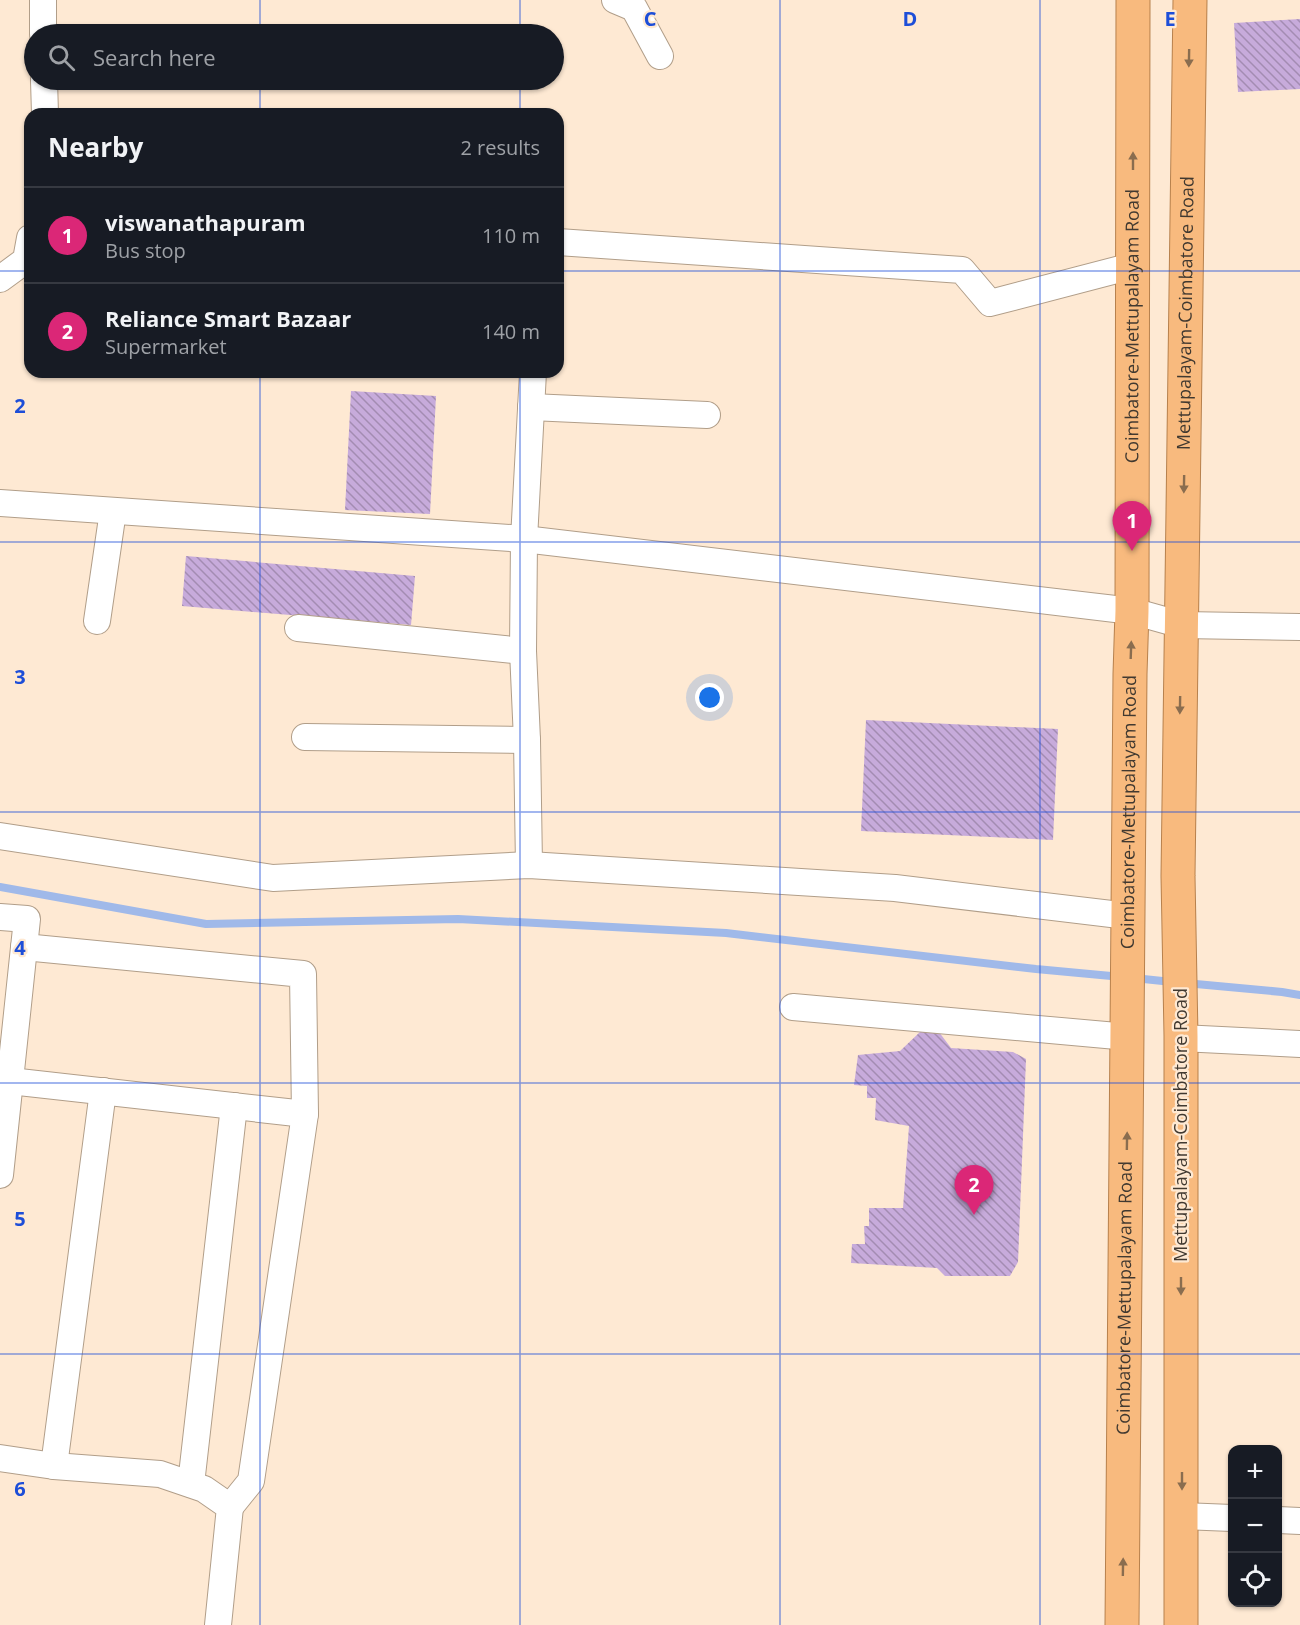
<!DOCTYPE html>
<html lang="en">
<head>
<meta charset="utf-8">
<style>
	body { margin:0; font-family:"Open Sans",sans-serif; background:#242831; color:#f1f3f6 }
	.controls { position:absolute; right:18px; bottom:18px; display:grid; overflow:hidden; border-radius:12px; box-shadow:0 2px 4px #0004 }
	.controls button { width:54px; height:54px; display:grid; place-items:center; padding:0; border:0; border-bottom:2px solid #363941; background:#171b24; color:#f1f3f6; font:30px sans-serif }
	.you { position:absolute; left:710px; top:698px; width:21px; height:21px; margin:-15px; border:4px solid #fff; border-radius:50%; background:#1a73e8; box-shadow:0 0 0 9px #1a73e833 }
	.badge { display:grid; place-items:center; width:39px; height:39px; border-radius:50%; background:#db2777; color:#fff; font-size:20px; font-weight:700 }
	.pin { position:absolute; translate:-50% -50px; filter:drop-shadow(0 2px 3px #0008) }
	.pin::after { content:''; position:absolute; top:32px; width:21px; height:18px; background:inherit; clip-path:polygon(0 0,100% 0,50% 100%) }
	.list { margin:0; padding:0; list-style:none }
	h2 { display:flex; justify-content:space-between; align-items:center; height:78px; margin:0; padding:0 24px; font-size:26px }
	h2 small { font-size:20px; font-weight:400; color:#9ea1a6 }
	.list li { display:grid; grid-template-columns:39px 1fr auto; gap:18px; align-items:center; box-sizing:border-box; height:96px; padding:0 24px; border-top:2px solid #363941 }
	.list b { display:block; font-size:22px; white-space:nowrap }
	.list p { margin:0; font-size:20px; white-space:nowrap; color:#9ea1a6 }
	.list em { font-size:20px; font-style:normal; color:#9ea1a6 }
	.icon { flex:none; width:33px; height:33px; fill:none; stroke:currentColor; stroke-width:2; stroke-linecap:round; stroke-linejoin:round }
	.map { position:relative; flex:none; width:1300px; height:1625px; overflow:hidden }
	.search { position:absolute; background:#171b24; box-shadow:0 2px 4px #0004; left:24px; top:24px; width:540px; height:66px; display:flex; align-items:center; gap:15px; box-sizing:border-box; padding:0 21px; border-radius:33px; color:#9ea1a6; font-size:22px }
	.panel { position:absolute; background:#171b24; box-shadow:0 2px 4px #0004; left:24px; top:108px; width:540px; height:270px; border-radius:18px }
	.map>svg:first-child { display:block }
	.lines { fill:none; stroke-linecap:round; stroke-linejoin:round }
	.stream { stroke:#a0b9e9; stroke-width:8 }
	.building { fill:url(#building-back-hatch) }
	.minor-casing { stroke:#b19e89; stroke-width:28 }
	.trunk-casing { stroke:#b7814d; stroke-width:35 }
	.minor { stroke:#fff; stroke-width:26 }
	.trunk { stroke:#f8ba7e; stroke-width:33 }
	.oneway { fill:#8a6d4f }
	.grid { fill:none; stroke:#1d4ed8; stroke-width:1.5; stroke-opacity:0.55 }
	.labels { text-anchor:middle; stroke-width:4.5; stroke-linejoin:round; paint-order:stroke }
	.street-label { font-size:18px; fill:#413930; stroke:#fee9d3 }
	.grid-label { font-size:20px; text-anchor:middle; font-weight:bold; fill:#1d4ed8; stroke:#fee9d3; stroke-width:4.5; stroke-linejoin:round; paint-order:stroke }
</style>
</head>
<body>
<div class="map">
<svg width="1300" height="1625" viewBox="0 0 1300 1625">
	<defs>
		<pattern id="building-back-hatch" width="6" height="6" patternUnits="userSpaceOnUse" patternTransform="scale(1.5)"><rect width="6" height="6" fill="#c7abdb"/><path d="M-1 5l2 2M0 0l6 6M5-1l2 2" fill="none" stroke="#a38cb2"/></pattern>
	</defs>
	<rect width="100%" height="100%" fill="#fee9d3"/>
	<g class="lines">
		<g class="stream">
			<path d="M0 887 206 924 458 919 726 933 1036 969 1122 977"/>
			<path d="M1134 978 1172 982"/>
			<path d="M1185 983 1282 992 1300 995"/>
		</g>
	</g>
	<g class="building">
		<path d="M1300 19V89L1238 92 1234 23Z"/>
		<path d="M351 391 436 396 430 514 345 510Z"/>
		<path d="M186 556 415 576 411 625 182 606Z"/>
		<path d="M866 720 1058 729 1053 840 861 831Z"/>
		<path d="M920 1032H939L951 1048 1013 1052 1026 1059 1018 1262 1010 1276H945L937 1268 851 1263 852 1244H865L864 1226H869V1208H903L909 1126 875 1120 876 1098H867V1086L854 1085 858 1055 900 1051Z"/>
	</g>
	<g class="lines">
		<defs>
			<g id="minor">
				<path d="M43 0V34"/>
				<path d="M615 0 634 8 660 56"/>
				<path d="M44 80 45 114"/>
				<path d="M558 242 962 270 990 303 1132 266"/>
				<path d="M0 279 26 260 30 238"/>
				<path d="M531 407 707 415"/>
				<path d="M0 503 524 539 1132 611 1182 625 1300 627"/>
				<path d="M97 621 113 511"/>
				<path d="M298 628 523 651"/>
				<path d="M305 737 527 740"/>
				<path d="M0 836 273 878 529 865 895 888 1128 916"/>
				<path d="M529 865 527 740 523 651 524 539 533 372"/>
				<path d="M0 917 27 919 0 1175"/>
				<path d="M24 947 303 974 305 1114 251 1481 230 1507"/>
				<path d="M793 1007 1128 1037"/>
				<path d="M1181 1038 1300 1044"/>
				<path d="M10 1081 305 1114"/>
				<path d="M0 1458 54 1466 160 1474 204 1489 230 1507 218 1625"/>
				<path d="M54 1466 103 1091"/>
				<path d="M191 1484 234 1106"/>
				<path d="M1182 1516 1232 1518"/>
				<path d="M1278 1520 1300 1521"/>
			</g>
			<g id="trunk">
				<path id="s1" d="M1122 1625 1130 674 1132 611 1133 0"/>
				<path id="s2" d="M1181 1625V1036L1178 876 1190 0"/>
			</g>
		</defs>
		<use href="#minor" class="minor-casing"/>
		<use href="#trunk" class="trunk-casing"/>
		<use href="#minor" class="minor"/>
		<use href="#trunk" class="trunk"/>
	</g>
	<defs><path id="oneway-solid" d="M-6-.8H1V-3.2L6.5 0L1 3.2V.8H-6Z" transform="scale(1.5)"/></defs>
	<g class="oneway">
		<use href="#oneway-solid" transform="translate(1189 58) rotate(91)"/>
		<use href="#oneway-solid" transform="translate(1133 161) rotate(-90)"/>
		<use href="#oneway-solid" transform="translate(1184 484) rotate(91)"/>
		<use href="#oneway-solid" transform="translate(1131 650) rotate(-88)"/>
		<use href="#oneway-solid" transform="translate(1180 705) rotate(91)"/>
		<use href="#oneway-solid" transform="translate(1127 1141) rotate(-89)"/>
		<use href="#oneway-solid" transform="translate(1181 1286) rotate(90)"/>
		<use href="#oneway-solid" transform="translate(1182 1481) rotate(90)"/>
		<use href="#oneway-solid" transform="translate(1123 1567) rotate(-89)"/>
	</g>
	<path class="grid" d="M260 0V34M520 0V34M780 0V1625M1040 0V1625M260 80V114M520 80V114M0 271H30M558 271H1300M260 372V1625M520 372V1625M0 542H1300M0 812H1300M0 1083H1300M0 1354H1300"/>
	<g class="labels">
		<g class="street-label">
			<text dy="6" stroke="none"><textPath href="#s2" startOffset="1312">Mettupalayam-Coimbatore Road</textPath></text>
			<text dy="6" stroke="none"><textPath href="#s1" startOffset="1299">Coimbatore-Mettupalayam Road</textPath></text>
			<text dy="6" stroke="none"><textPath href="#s1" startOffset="813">Coimbatore-Mettupalayam Road</textPath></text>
			<text transform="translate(1181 1125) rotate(-90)" y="6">Mettupalayam-Coimbatore Road</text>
			<text dy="6" stroke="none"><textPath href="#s1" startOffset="327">Coimbatore-Mettupalayam Road</textPath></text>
		</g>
	</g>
	<g class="grid-label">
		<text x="650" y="26">C</text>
		<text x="910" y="26">D</text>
		<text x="1170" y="26">E</text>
		<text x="20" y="413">2</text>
		<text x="20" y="684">3</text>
		<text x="20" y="955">4</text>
		<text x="20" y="1226">5</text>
		<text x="20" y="1496">6</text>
	</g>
</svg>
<div class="controls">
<button>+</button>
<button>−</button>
<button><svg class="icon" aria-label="locate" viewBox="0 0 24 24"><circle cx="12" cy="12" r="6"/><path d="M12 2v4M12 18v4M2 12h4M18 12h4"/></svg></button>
</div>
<div class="you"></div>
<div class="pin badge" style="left:1132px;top:551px">1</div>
<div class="pin badge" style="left:974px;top:1215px">2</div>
<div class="search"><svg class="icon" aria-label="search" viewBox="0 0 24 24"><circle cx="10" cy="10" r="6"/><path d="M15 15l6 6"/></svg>Search here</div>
<section class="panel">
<h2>Nearby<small>2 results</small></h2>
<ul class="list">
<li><span class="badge">1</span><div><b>viswanathapuram</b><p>Bus stop</p></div><em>110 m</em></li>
<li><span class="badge">2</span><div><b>Reliance Smart Bazaar</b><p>Supermarket</p></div><em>140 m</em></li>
</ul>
</section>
</div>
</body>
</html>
